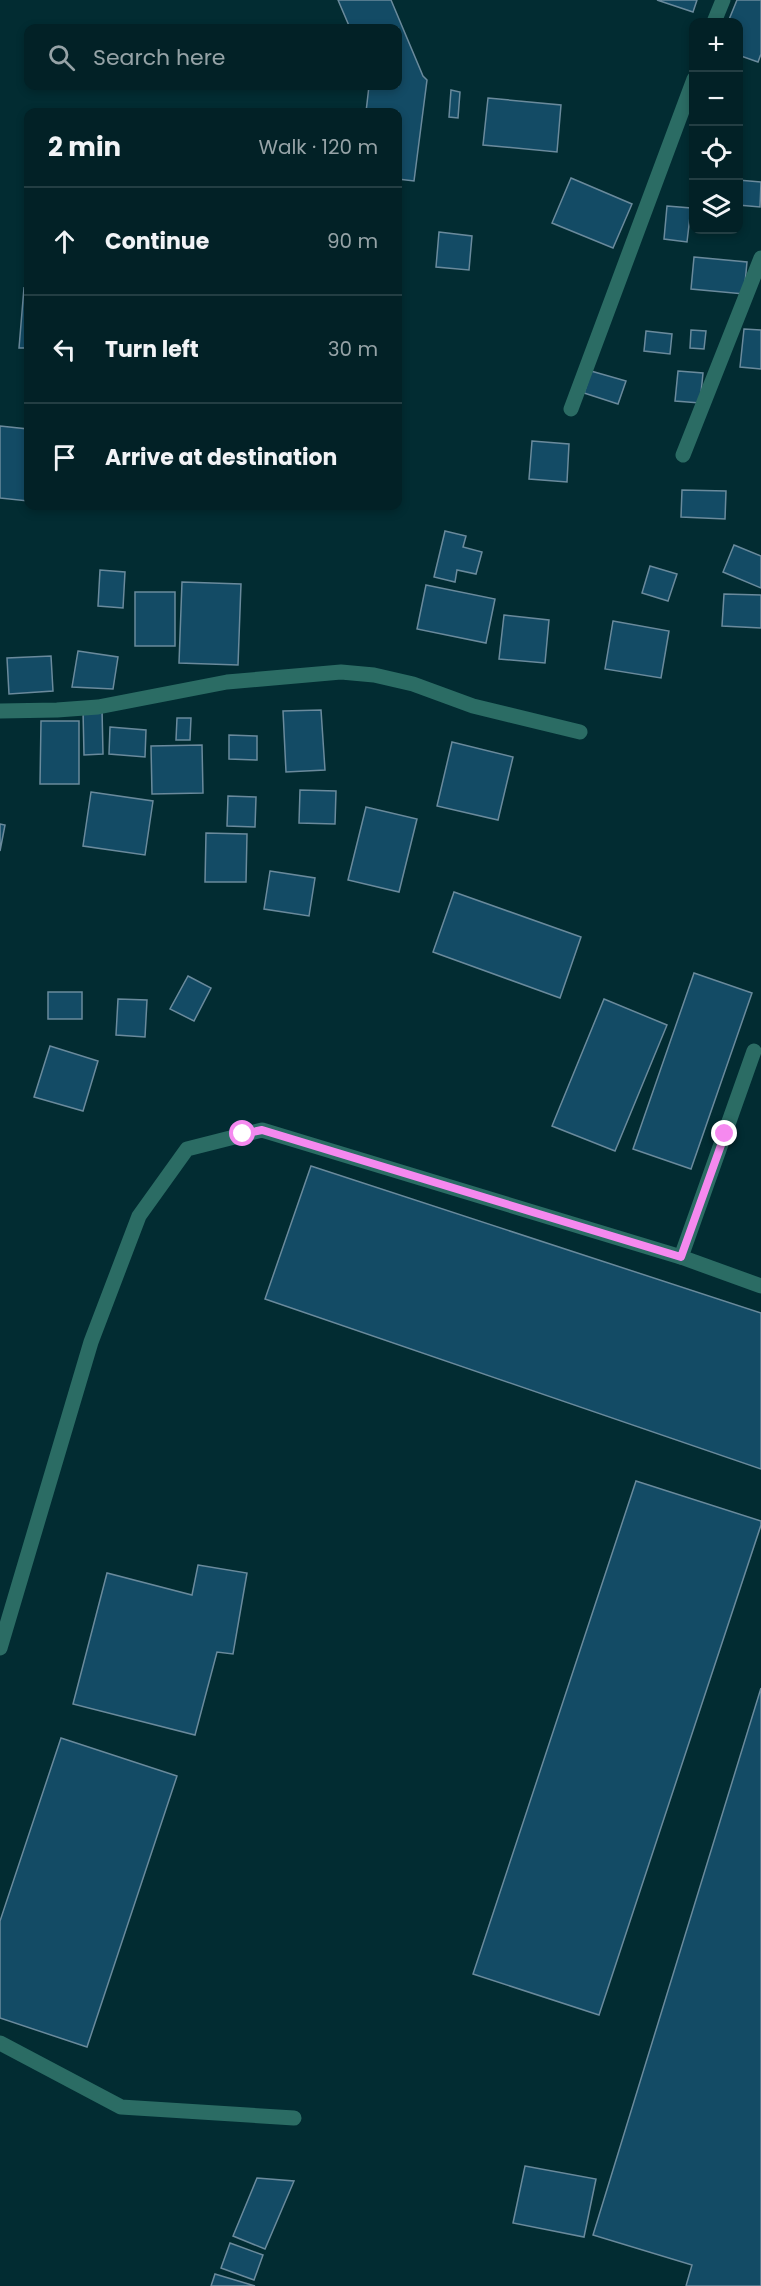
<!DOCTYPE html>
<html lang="en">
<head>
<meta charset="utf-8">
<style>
	body { margin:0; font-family:Poppins,sans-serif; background:#0c292e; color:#f1f3f6 }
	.controls { position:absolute; right:18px; top:18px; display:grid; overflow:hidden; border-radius:12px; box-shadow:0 3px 9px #0003 }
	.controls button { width:54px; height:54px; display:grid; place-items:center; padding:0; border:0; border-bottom:2px solid #233e43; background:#022126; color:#f1f3f6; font:30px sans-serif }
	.stop { position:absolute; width:18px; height:18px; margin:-14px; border:4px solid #f589ef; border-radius:50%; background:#fff }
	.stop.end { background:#f589ef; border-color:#fff; box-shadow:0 2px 6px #0008 }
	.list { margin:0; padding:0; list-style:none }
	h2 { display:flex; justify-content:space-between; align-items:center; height:78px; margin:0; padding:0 24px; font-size:26px }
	h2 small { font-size:20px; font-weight:400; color:#96a3a7 }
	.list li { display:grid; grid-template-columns:39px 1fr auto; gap:18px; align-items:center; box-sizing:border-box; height:108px; padding:0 24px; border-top:2px solid #233e43 }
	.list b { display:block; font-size:22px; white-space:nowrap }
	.list em { font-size:20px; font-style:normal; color:#96a3a7 }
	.icon { flex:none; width:33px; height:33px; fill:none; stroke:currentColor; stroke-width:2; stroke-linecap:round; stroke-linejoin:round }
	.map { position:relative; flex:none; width:761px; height:2286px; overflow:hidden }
	.search { position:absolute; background:#022126; box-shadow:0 3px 9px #0003; left:24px; top:24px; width:378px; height:66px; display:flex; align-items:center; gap:15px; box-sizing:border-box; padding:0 21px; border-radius:12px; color:#96a3a7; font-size:22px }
	.panel { position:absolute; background:#022126; box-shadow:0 3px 9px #0003; left:24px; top:108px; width:378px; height:402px; border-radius:12px }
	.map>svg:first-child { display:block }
	.building { fill:#134b65; stroke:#6a8a9c; stroke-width:1.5 }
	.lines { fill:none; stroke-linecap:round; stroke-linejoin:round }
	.lane { stroke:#2b6c64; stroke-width:15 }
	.street { stroke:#2b6c64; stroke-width:15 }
	.route { stroke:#f589ef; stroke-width:8 }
</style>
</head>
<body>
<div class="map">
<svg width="761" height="2286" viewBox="0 0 761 2286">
	<rect width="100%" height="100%" fill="#022c32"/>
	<g class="building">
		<path d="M338 0H391L423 76 427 80 414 181 398 179V112H366L369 86H398V28H350Z"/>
		<path d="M657 0H697L693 12Z"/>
		<path d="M737 0H761V54L758 62 738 55V22H728Z"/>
		<path d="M451 90 460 92 458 118 449 117Z"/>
		<path d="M488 98 561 105 557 152 483 145Z"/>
		<path d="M571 178 632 204 613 248 552 223Z"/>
		<path d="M738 180 761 182 760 207 738 205Z"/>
		<path d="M667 206 691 208 687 242 664 239Z"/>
		<path d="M439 232 472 236 469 270 436 267Z"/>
		<path d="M694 257 747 262 744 294 691 289Z"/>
		<path d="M24 288 28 289V348H19Z"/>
		<path d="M744 329 761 330V369L740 367Z"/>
		<path d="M691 330 706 331 704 349 690 348Z"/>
		<path d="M646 331 672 334 670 354 644 351Z"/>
		<path d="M591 371 626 381 618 404 584 393Z"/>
		<path d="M678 371 703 373 700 403 675 401Z"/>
		<path d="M0 426 28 429V501L0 498Z"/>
		<path d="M532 441 569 444 567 482 529 479Z"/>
		<path d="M682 490 726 491 725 519 681 517Z"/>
		<path d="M445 531 466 536 463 547 482 552 476 574 457 570 455 582 434 577Z"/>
		<path d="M734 545 761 556V588L723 572Z"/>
		<path d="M650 566 677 574 668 601 642 593Z"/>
		<path d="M100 570 125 572 123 608 98 606Z"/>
		<path d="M182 582 241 584 238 665 179 663Z"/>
		<path d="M426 585 495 599 486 643 417 629Z"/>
		<rect x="135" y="592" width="40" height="54"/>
		<path d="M724 594 761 595V628L722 626Z"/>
		<path d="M504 615 549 620 545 663 499 659Z"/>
		<path d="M613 621 669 631 661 678 605 669Z"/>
		<path d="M78 651 118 657 113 689 72 687Z"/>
		<path d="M51 656 53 691 9 694 7 658Z"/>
		<path d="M102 709 103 754 84 755 83 710Z"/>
		<path d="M321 710 325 770 286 772 283 711Z"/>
		<path d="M177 718H191L190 740H176Z"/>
		<path d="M41 721H79V784H40Z"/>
		<path d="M110 727 146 730 145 757 109 754Z"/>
		<path d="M229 735 257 736V760L229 759Z"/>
		<path d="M452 742 513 757 498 820 437 806Z"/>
		<path d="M202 745 203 793 152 794 151 746Z"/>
		<path d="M300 790 336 791 335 824 299 823Z"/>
		<path d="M91 792 153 801 145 855 83 846Z"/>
		<path d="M228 796 256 797 255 827 227 826Z"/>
		<path d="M366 807 417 819 399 892 348 880Z"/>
		<path d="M0 824 5 825 0 851Z"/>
		<path d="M206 833 247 834 246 882H205Z"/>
		<path d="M270 871 315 878 309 916 264 909Z"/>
		<path d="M454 892 581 937 560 998 433 952Z"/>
		<path d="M694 973 752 993 691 1169 633 1149Z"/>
		<path d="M188 976 211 988 194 1021 170 1009Z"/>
		<rect x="48" y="992" width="34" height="27"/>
		<path d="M118 999 147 1000 145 1037 116 1035Z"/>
		<path d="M604 999 667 1025 615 1151 552 1126Z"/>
		<path d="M50 1046 98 1061 83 1111 34 1097Z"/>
		<path d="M311 1166 761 1313V1469L265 1299Z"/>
		<path d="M636 1481 761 1521V1525L599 2015 473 1974Z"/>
		<path d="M198 1565 247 1573 233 1654 217 1652 195 1735 73 1704 107 1573 192 1595Z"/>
		<path d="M761 1688V2286H686L692 2265 593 2235Z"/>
		<path d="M61 1738 177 1776 87 2047 0 2018V1921Z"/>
		<path d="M525 2166 596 2179 584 2237 513 2223Z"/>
		<path d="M257 2178 294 2181 265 2249 233 2236Z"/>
		<path d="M230 2243 263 2255 254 2280 221 2268Z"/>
		<path d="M215 2274 255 2286H211Z"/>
	</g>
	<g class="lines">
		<g class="lane">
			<path d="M754 1051 681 1257 761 1286"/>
			<path d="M0 1648 91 1342 139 1216 187 1149 262 1130 681 1257"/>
			<path d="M0 2043 121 2107 294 2118"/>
		</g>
		<g class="street">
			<path d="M714 22 723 0"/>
			<path d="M571 409 694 79"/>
			<path d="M683 455 761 258"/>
			<path d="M0 711 57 710 98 707 227 682 341 672 374 675 413 684 473 706 580 732"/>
		</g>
	</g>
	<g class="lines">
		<path class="route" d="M243 1134 262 1130 681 1257 725 1134"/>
	</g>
</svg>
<div class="controls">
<button>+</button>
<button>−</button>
<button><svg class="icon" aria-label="locate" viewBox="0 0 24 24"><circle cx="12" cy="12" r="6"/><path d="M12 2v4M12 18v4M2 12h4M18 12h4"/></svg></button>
<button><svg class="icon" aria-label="layers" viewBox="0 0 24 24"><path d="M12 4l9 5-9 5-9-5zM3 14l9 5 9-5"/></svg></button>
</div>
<div class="stop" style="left:243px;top:1134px"></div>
<div class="stop end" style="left:725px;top:1134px"></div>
<div class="search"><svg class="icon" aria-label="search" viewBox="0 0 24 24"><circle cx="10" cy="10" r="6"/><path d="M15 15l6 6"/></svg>Search here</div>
<section class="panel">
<h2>2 min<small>Walk · 120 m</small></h2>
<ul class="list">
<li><svg class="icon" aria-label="ahead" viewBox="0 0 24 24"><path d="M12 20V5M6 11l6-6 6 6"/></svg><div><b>Continue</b></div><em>90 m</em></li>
<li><svg class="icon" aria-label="left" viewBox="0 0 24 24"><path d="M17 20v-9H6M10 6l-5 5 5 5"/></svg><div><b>Turn left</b></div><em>30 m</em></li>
<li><svg class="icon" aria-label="arrive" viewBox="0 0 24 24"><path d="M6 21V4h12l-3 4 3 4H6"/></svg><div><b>Arrive at destination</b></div></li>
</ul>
</section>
</div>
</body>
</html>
